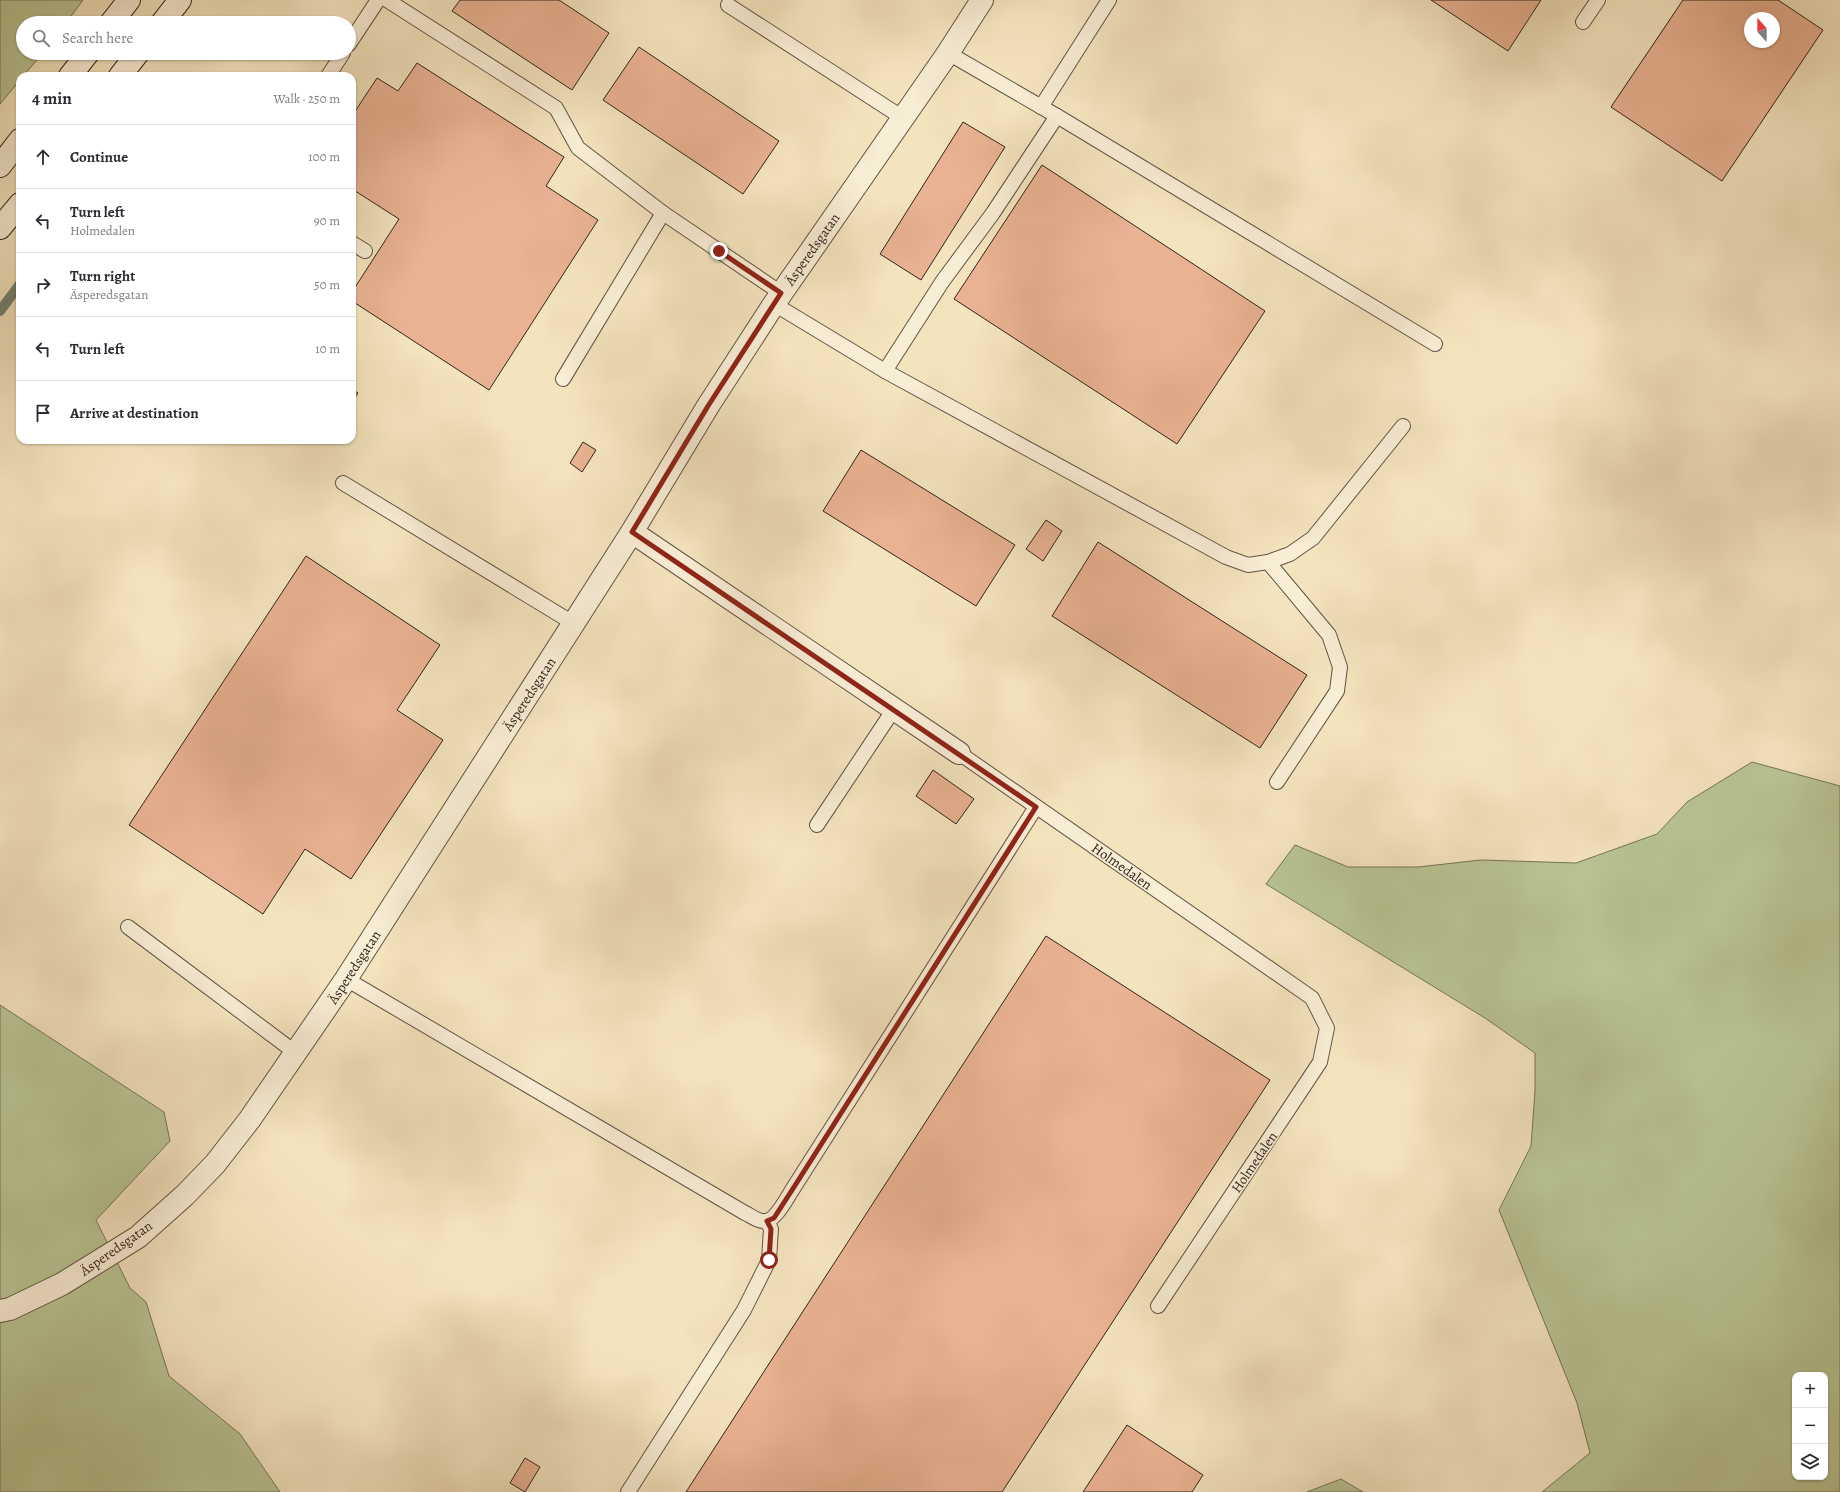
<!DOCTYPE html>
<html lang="en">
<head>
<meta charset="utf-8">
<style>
	body { margin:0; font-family:Alegreya,serif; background:#f2f2f3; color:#2b2b33 }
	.controls { position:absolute; right:12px; bottom:12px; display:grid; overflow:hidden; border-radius:8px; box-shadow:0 1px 3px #0004 }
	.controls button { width:36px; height:36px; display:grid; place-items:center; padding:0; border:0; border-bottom:1px solid #e1e1e2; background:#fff; color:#2b2b33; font:20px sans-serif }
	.compass { position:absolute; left:1744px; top:12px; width:36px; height:36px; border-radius:50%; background:#fff; box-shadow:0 1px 3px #0004; rotate:339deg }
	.stop { position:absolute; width:12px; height:12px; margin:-9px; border:3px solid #8f2418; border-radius:50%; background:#fff }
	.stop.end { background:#8f2418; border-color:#fff; box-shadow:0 1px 4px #0008 }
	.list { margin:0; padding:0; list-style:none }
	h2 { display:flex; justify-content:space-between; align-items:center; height:52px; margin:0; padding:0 16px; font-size:17px }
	h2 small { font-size:13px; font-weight:400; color:#7c7c81 }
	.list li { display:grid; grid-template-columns:26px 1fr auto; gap:12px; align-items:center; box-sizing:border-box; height:64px; padding:0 16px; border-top:1px solid #e1e1e2 }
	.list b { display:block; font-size:15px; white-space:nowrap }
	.list p { margin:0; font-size:13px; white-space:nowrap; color:#7c7c81 }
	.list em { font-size:13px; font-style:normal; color:#7c7c81 }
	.icon { flex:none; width:22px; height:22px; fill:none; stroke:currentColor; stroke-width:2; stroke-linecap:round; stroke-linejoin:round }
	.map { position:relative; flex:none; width:1840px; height:1492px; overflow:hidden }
	.search { position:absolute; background:#fff; box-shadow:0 1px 3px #0004; left:16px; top:16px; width:340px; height:44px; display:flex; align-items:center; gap:10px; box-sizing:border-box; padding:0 14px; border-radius:22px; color:#7c7c81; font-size:15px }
	.panel { position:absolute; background:#fff; box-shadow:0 1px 3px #0004; left:16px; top:72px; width:340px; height:372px; border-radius:12px }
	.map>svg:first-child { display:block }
	.green { fill:#b9c593; stroke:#747458; fill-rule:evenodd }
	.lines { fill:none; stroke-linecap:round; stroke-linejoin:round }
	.stream { stroke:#718172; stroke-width:10 }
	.building { fill:#e9b292; stroke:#30231c; fill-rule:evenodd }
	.service-casing { stroke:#615344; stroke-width:16 }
	.minor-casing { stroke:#615344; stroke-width:24 }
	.secondary-casing { stroke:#30231c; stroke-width:24 }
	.service { stroke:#f8edd5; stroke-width:14 }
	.minor { stroke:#f8edd5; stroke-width:22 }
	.secondary { stroke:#f8edd5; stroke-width:22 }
	.route { stroke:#8f2418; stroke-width:5 }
	.labels { text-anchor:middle; stroke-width:3.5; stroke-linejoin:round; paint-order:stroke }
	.street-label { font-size:14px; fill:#30231c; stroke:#f8edd5 }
</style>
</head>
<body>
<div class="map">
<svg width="1840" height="1492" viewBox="0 0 1840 1492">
	<rect width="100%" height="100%" fill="#f4e4be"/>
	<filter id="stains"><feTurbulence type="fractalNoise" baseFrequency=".005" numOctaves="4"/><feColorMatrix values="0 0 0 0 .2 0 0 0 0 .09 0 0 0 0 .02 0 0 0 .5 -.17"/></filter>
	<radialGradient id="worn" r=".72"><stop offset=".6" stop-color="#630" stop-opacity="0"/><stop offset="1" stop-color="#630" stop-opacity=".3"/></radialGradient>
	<g class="green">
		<path d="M0 0H83L66 23H23V53H43L23 76H20V80L0 104Z"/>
		<path d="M1752 762 1840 786V1492H1542L1590 1453 1577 1403 1499 1210 1531 1146 1535 1091V1053L1485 1018 1266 884 1295 845 1348 867H1418L1481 860 1576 863 1657 834 1687 802ZM1795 1375H1825V1477H1795Z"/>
		<path d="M0 1005 164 1112 170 1141 96 1220 130 1288 146 1302 169 1376 240 1434 280 1492H0Z"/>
		<path d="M1341 1479 1363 1492H1307Z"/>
	</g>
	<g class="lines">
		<path class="stream" d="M0 311 20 284"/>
	</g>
	<g class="building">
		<path d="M460 0H559L609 33 572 90 452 11Z"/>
		<path d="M1431 0H1541L1508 51Z"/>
		<path d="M1683 0H1778L1823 30 1722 181 1611 107ZM1750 18H1774V42H1750Z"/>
		<path d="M639 47 779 141 743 194 603 100Z"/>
		<path d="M417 63 564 157 546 186 598 220 489 390 352 301V292L399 219 352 189V116L377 78 398 91Z"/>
		<path d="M963 122 1005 147 921 280 880 254Z"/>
		<path d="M1042 165 1265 311 1177 444 954 299Z"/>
		<path d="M352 389 358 393 352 402Z"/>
		<path d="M583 442 596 450 582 472 570 463Z"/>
		<path d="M861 450 1015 545 976 606 823 511Z"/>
		<path d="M1046 520 1062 531 1043 561 1026 549Z"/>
		<path d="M1098 542 1307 675 1260 748 1052 616Z"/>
		<path d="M306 556 440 645 397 710 443 740 351 879 305 849 263 914 129 825Z"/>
		<path d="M933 770 974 799 956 824 916 796Z"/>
		<path d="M1046 936 1270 1080 1002 1492H686Z"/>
		<path d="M1127 1425 1203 1475 1192 1492H1083Z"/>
		<path d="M525 1458 540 1467 525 1492 510 1483Z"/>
	</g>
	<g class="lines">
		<defs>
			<g id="service">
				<path d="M387 0 556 108 578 148 663 213 781 293"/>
				<path d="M728 5 903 118"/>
				<path d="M1583 22 1598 0"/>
				<path d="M349 44 378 0"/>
				<path d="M948 53 1057 116 1435 344"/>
				<path d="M328 76 343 53"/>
				<path d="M1041 107 1109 0"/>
				<path d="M352 243 365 251"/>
				<path d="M774 304 885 371 1226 557 1248 565 1268 562 1290 554 1313 538 1403 426"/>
				<path d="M885 371 942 282 993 213 1057 116"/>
				<path d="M563 379 663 213"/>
				<path d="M343 483 573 623"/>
				<path d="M1268 562 1329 635 1340 667 1337 691 1277 782"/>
				<path d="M959 753 1312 998 1327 1028 1320 1062 1158 1306"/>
				<path d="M817 825 894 709"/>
				<path d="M128 927 296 1053"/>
				<path d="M346 979 745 1213C750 1215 757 1221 763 1221 775 1223 788 1196 794 1187L1036 807"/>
				<path d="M628 1492 744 1310 769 1260 771 1229 767 1221"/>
			</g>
			<g id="minor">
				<path d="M632 532 959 753"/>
				<path d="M0 1311 10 1309 62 1284 138 1237 185 1195 215 1164 250 1119 346 979 632 532 708 406 774 304 948 53 982 0"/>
			</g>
			<g id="secondary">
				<path d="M111 23 129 0"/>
				<path d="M162 23 180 0"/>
				<path d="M70 76 88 53"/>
				<path d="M120 76 138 53"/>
				<path d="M0 166 20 140"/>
				<path d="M0 228 20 204"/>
			</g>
		</defs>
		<use href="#service" class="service-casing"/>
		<use href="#minor" class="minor-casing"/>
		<use href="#secondary" class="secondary-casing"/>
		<use href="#service" class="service"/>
		<use href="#minor" class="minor"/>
		<use href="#secondary" class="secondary"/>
	</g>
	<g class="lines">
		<path class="route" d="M719 251 781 293 708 406 632 532 1036 807 794 1187 774 1218 767 1221 771 1229 769 1260"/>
	</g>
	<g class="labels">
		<g class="street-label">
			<text transform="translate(812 249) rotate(-55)" y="5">Äsperedsgatan</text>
			<text transform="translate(529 694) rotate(-57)" y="5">Äsperedsgatan</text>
			<text transform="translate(1122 866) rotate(35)" y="5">Holmedalen</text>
			<text transform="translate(354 967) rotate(-57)" y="5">Äsperedsgatan</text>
			<text transform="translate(1254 1162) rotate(-56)" y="5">Holmedalen</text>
			<text transform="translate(116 1248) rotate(-35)" y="5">Äsperedsgatan</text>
		</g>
	</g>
	<rect width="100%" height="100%" filter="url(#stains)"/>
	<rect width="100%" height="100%" fill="url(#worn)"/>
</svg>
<div class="controls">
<button>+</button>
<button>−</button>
<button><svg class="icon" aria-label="layers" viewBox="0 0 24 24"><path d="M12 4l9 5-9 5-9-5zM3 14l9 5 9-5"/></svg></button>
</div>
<svg class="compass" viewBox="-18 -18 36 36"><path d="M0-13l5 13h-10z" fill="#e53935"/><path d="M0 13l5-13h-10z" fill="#7c7c81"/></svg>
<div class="stop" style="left:769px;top:1260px"></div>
<div class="stop end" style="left:719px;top:251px"></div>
<div class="search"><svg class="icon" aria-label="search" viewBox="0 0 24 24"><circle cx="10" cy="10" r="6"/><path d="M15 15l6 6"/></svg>Search here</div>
<section class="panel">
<h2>4 min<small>Walk · 250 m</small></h2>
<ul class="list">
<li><svg class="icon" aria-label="ahead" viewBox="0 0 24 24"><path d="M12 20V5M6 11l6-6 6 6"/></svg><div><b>Continue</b></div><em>100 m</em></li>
<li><svg class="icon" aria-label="left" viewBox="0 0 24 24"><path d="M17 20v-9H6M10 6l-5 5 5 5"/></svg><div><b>Turn left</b><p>Holmedalen</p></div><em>90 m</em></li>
<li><svg class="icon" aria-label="right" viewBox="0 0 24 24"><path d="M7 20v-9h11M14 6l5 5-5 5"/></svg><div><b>Turn right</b><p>Äsperedsgatan</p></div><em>50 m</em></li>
<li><svg class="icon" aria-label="left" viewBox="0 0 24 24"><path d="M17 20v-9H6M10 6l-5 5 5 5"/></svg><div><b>Turn left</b></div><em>10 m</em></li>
<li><svg class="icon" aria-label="arrive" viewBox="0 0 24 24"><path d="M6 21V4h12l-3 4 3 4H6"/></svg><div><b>Arrive at destination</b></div></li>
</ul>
</section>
</div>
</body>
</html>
